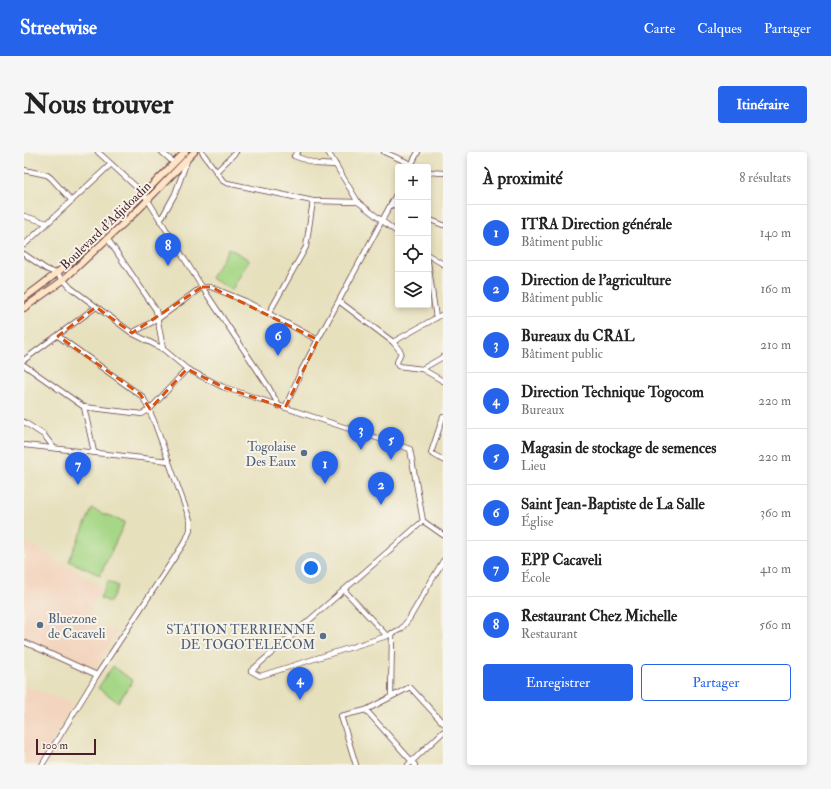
<!DOCTYPE html>
<html lang="fr">
<head>
<meta charset="utf-8">
<style>
	body { margin:0; font-family:"IM FELL Double Pica",serif; background:#f6f6f6; color:#222 }
	.controls { position:absolute; right:12px; top:12px; display:grid; overflow:hidden; border-radius:4px; box-shadow:0 2px 6px #0003 }
	.controls button { width:36px; height:36px; display:grid; place-items:center; padding:0; border:0; border-bottom:1px solid #e0e0e0; background:#fff; color:#222; font:20px sans-serif }
	.scale { position:absolute; left:12px; bottom:10px; width:60px; box-sizing:border-box; padding-left:4px; border:2px solid #4a1f2b; border-top:0; font-size:11px; line-height:14px; white-space:nowrap; color:#4a1f2b; -webkit-text-stroke:3px #f7f3e8; paint-order:stroke }
	.you { position:absolute; left:287px; top:416px; width:14px; height:14px; margin:-10px; border:3px solid #fff; border-radius:50%; background:#1a73e8; box-shadow:0 0 0 6px #1a73e833 }
	.badge { display:grid; place-items:center; width:26px; height:26px; border-radius:50%; background:#2563eb; color:#fff; font-size:13px; font-weight:700 }
	.pin { position:absolute; translate:-50% -33px; filter:drop-shadow(0 1px 2px #0008) }
	.pin::after { content:''; position:absolute; top:21px; width:14px; height:12px; background:inherit; clip-path:polygon(0 0,100% 0,50% 100%) }
	.list { margin:0; padding:0; list-style:none }
	h2 { display:flex; justify-content:space-between; align-items:center; height:52px; margin:0; padding:0 16px; font-size:17px }
	h2 small { font-size:13px; font-weight:400; color:#767676 }
	.list li { display:grid; grid-template-columns:26px 1fr auto; gap:12px; align-items:center; box-sizing:border-box; height:56px; padding:0 16px; border-top:1px solid #e0e0e0 }
	.list b { display:block; font-size:15px; white-space:nowrap }
	.list p { margin:0; font-size:13px; white-space:nowrap; color:#767676 }
	.list em { font-size:13px; font-style:normal; color:#767676 }
	.actions { display:flex; gap:8px; padding:12px 16px }
	.actions a { flex:1; padding:9px 0; border:1px solid #2563eb; border-radius:4px; text-align:center; font-size:14px; color:#2563eb }
	.actions .main { background:#2563eb; color:#fff }
	.icon { flex:none; width:22px; height:22px; fill:none; stroke:currentColor; stroke-width:2; stroke-linecap:round; stroke-linejoin:round }
	.map { position:relative; flex:none; width:419px; height:613px; overflow:hidden; border-radius:4px }
	header { display:flex; align-items:center; gap:24px; box-sizing:border-box; height:56px; padding:0 20px; background:#2563eb; color:#fff }
	header strong { font-size:19px }
	nav { display:flex; gap:22px; margin-inline-start:auto; font-size:14px }
	.intro { display:flex; align-items:center; justify-content:space-between; box-sizing:border-box; height:96px; padding:0 24px }
	h1 { margin:0; font-size:28px }
	.button { padding:10px 18px; border-radius:4px; background:#2563eb; color:#fff; font-size:14px; font-weight:700 }
	main { display:flex; gap:24px; padding:0 24px }
	aside { flex:1; background:#fff; border-radius:4px; box-shadow:0 2px 6px #0003 }
	.map>svg:first-child { display:block }
	.built { fill:#f3d4be }
	.green { fill:#a6d786; stroke:#787b58 }
	.lines { fill:none; stroke-linecap:round; stroke-linejoin:round }
	.street-casing { stroke:#623c41; stroke-width:6 }
	.secondary-casing { stroke:#623c41; stroke-width:8 }
	.street { stroke:#fff; stroke-width:4.5 }
	.secondary { stroke:#ffe4c6; stroke-width:6 }
	.marked { fill:none; stroke:#d8530f; stroke-width:3; stroke-dasharray:8 5; stroke-linejoin:round }
	.service-dot { fill:#5c6f8a; stroke:#f7f3e8; stroke-width:1.5 }
	.labels { text-anchor:middle; stroke-width:4; stroke-linejoin:round; paint-order:stroke }
	.street-label { font-size:13px; fill:#4a1f2b; stroke:#f7f3e8 }
	.service-label { font-size:13px; fill:#4e5e75; stroke:#f7f3e8; text-anchor:end }
</style>
</head>
<body>
<header>
<strong>Streetwise</strong>
<nav><a>Carte</a><a>Calques</a><a>Partager</a></nav>
</header>
<div class="intro"><h1>Nous trouver</h1><a class="button">Itinéraire</a></div>
<main>
<div class="map">
<svg width="419" height="613" viewBox="0 0 419 613">
	<rect width="100%" height="100%" fill="#f7f3e8"/>
	<filter id="ink" filterUnits="userSpaceOnUse"><feTurbulence type="fractalNoise" baseFrequency=".025" numOctaves="2"/><feDisplacementMap in="SourceGraphic" scale="8" xChannelSelector="R" yChannelSelector="G"/><feConvolveMatrix kernelMatrix="1 2 1 2 8 2 1 2 1" color-interpolation-filters="sRGB"/></filter>
	<filter id="wash" filterUnits="userSpaceOnUse"><feTurbulence type="fractalNoise" baseFrequency=".012" numOctaves="4" result="noise"/><feDisplacementMap in="SourceGraphic" scale="16" xChannelSelector="R" yChannelSelector="G"/><feGaussianBlur stdDeviation="0.9" result="paint"/><feColorMatrix in="noise" values="0 0 0 0 0 0 0 0 0 0 0 0 0 0 0 0 0 1.4 0 .05"/><feComposite in="paint" operator="in"/></filter>
	<g filter="url(#wash)">
		<rect width="100%" height="100%" fill="#e7e0bd"/>
		<g class="built">
			<path d="M0 388 76 435 61 471 93 480 72 516 0 486Z"/>
			<path d="M0 534 49 551 15 613H6L0 611Z"/>
		</g>
		<g class="green">
			<path d="M205 96 225 108 208 138 187 126Z"/>
			<path d="M68 357 101 370 76 423 45 409Z"/>
			<path d="M84 429 94 434 86 450 76 446Z"/>
			<path d="M89 514 109 529 94 550 74 536Z"/>
		</g>
	</g>
	<g filter="url(#ink)">
		<g class="lines">
			<defs>
				<g id="street">
					<path d="M74 0 120 42 178 135 244 234 255 254"/>
					<path d="M138 0 150 11"/>
					<path d="M178 0 199 29 203 31 289 49 334 50"/>
					<path d="M274 0 270 4 293 12 312 13"/>
					<path d="M304 0 334 50 374 81"/>
					<path d="M360 0 387 12"/>
					<path d="M386 15 394 0"/>
					<path d="M0 18 23 23 27 26 48 49"/>
					<path d="M192 20 212 0"/>
					<path d="M404 20 419 21"/>
					<path d="M367 52 374 55"/>
					<path d="M0 64 23 71"/>
					<path d="M404 67 419 73"/>
					<path d="M136 69 151 42 163 9"/>
					<path d="M83 86 132 158 139 197"/>
					<path d="M0 93 87 12"/>
					<path d="M0 102 22 117 34 122 47 136 108 181 139 197 163 217 199 235 386 297 399 369 419 383"/>
					<path d="M404 103 419 112"/>
					<path d="M404 110 412 166"/>
					<path d="M316 150 369 190 377 200 373 210 374 214 398 217 419 229"/>
					<path d="M245 161 282 95 289 49"/>
					<path d="M108 181 134 167 178 135H187L221 149 294 188"/>
					<path d="M369 190 419 162"/>
					<path d="M0 208 72 155"/>
					<path d="M0 213 60 255 118 262 126 257 163 217"/>
					<path d="M398 217 419 205"/>
					<path d="M60 255 70 300"/>
					<path d="M261 256 277 219 374 39"/>
					<path d="M419 265 407 301 419 308"/>
					<path d="M0 270 20 283 30 296"/>
					<path d="M0 293 145 309"/>
					<path d="M399 369 227 519 236 524 363 484 377 477 385 467 419 409"/>
					<path d="M321 439 363 484"/>
					<path d="M0 490 73 523"/>
					<path d="M367 544 368 481"/>
					<path d="M342 558 391 613"/>
					<path d="M18 613 73 523 162 388 166 378V368L130 269 119 245 34 184"/>
					<path d="M332 613 317 564 342 558 386 535 419 571"/>
					<path d="M384 613 419 580"/>
				</g>
				<g id="secondary">
					<path d="M0 146C59 104 110 52 161 0"/>
					<path d="M0 156 38 129 116 56 170 0"/>
				</g>
			</defs>
			<use href="#street" class="street-casing"/>
			<use href="#secondary" class="secondary-casing"/>
			<use href="#street" class="street"/>
			<use href="#secondary" class="secondary"/>
		</g>
	</g>
	<path class="marked" d="M178 135H187L294 188 261 256 199 235 163 217 126 257 116 242 34 184 72 155 108 181Z"/>
	<g class="service-dot">
		<circle cx="280" cy="301" r="4"/>
		<circle cx="16" cy="473" r="4"/>
		<circle cx="299" cy="484" r="4"/>
	</g>
	<g class="labels">
		<g class="street-label">
			<text transform="translate(81 73) rotate(-44)" y="5">Boulevard d'Adjidoadin</text>
		</g>
		<g class="service-label">
			<text x="272" y="299">Togolaise<tspan x="272" dy="15">Des Eaux</tspan></text>
			<text x="24" y="471" text-anchor="start">Bluezone<tspan x="24" dy="15">de Cacaveli</tspan></text>
			<text x="291" y="482">STATION TERRIENNE<tspan x="291" dy="15">DE TOGOTELECOM</tspan></text>
		</g>
	</g>
</svg>
<div class="controls">
<button>+</button>
<button>−</button>
<button><svg class="icon" aria-label="locate" viewBox="0 0 24 24"><circle cx="12" cy="12" r="6"/><path d="M12 2v4M12 18v4M2 12h4M18 12h4"/></svg></button>
<button><svg class="icon" aria-label="layers" viewBox="0 0 24 24"><path d="M12 4l9 5-9 5-9-5zM3 14l9 5 9-5"/></svg></button>
</div>
<div class="scale">100 m</div>
<div class="you"></div>
<div class="pin badge" style="left:301px;top:332px">1</div>
<div class="pin badge" style="left:357px;top:353px">2</div>
<div class="pin badge" style="left:337px;top:298px">3</div>
<div class="pin badge" style="left:276px;top:548px">4</div>
<div class="pin badge" style="left:367px;top:308px">5</div>
<div class="pin badge" style="left:254px;top:204px">6</div>
<div class="pin badge" style="left:54px;top:333px">7</div>
<div class="pin badge" style="left:144px;top:114px">8</div>
</div>
<aside>
<h2>À proximité<small>8 résultats</small></h2>
<ul class="list">
<li><span class="badge">1</span><div><b>ITRA Direction générale</b><p>Bâtiment public</p></div><em>140 m</em></li>
<li><span class="badge">2</span><div><b>Direction de l'agriculture</b><p>Bâtiment public</p></div><em>160 m</em></li>
<li><span class="badge">3</span><div><b>Bureaux du CRAL</b><p>Bâtiment public</p></div><em>210 m</em></li>
<li><span class="badge">4</span><div><b>Direction Technique Togocom</b><p>Bureaux</p></div><em>220 m</em></li>
<li><span class="badge">5</span><div><b>Magasin de stockage de semences</b><p>Lieu</p></div><em>220 m</em></li>
<li><span class="badge">6</span><div><b>Saint Jean-Baptiste de La Salle</b><p>Église</p></div><em>360 m</em></li>
<li><span class="badge">7</span><div><b>EPP Cacaveli</b><p>École</p></div><em>410 m</em></li>
<li><span class="badge">8</span><div><b>Restaurant Chez Michelle</b><p>Restaurant</p></div><em>560 m</em></li>
</ul>
<div class="actions"><a class="main">Enregistrer</a><a>Partager</a></div>
</aside>
</main>
</body>
</html>
